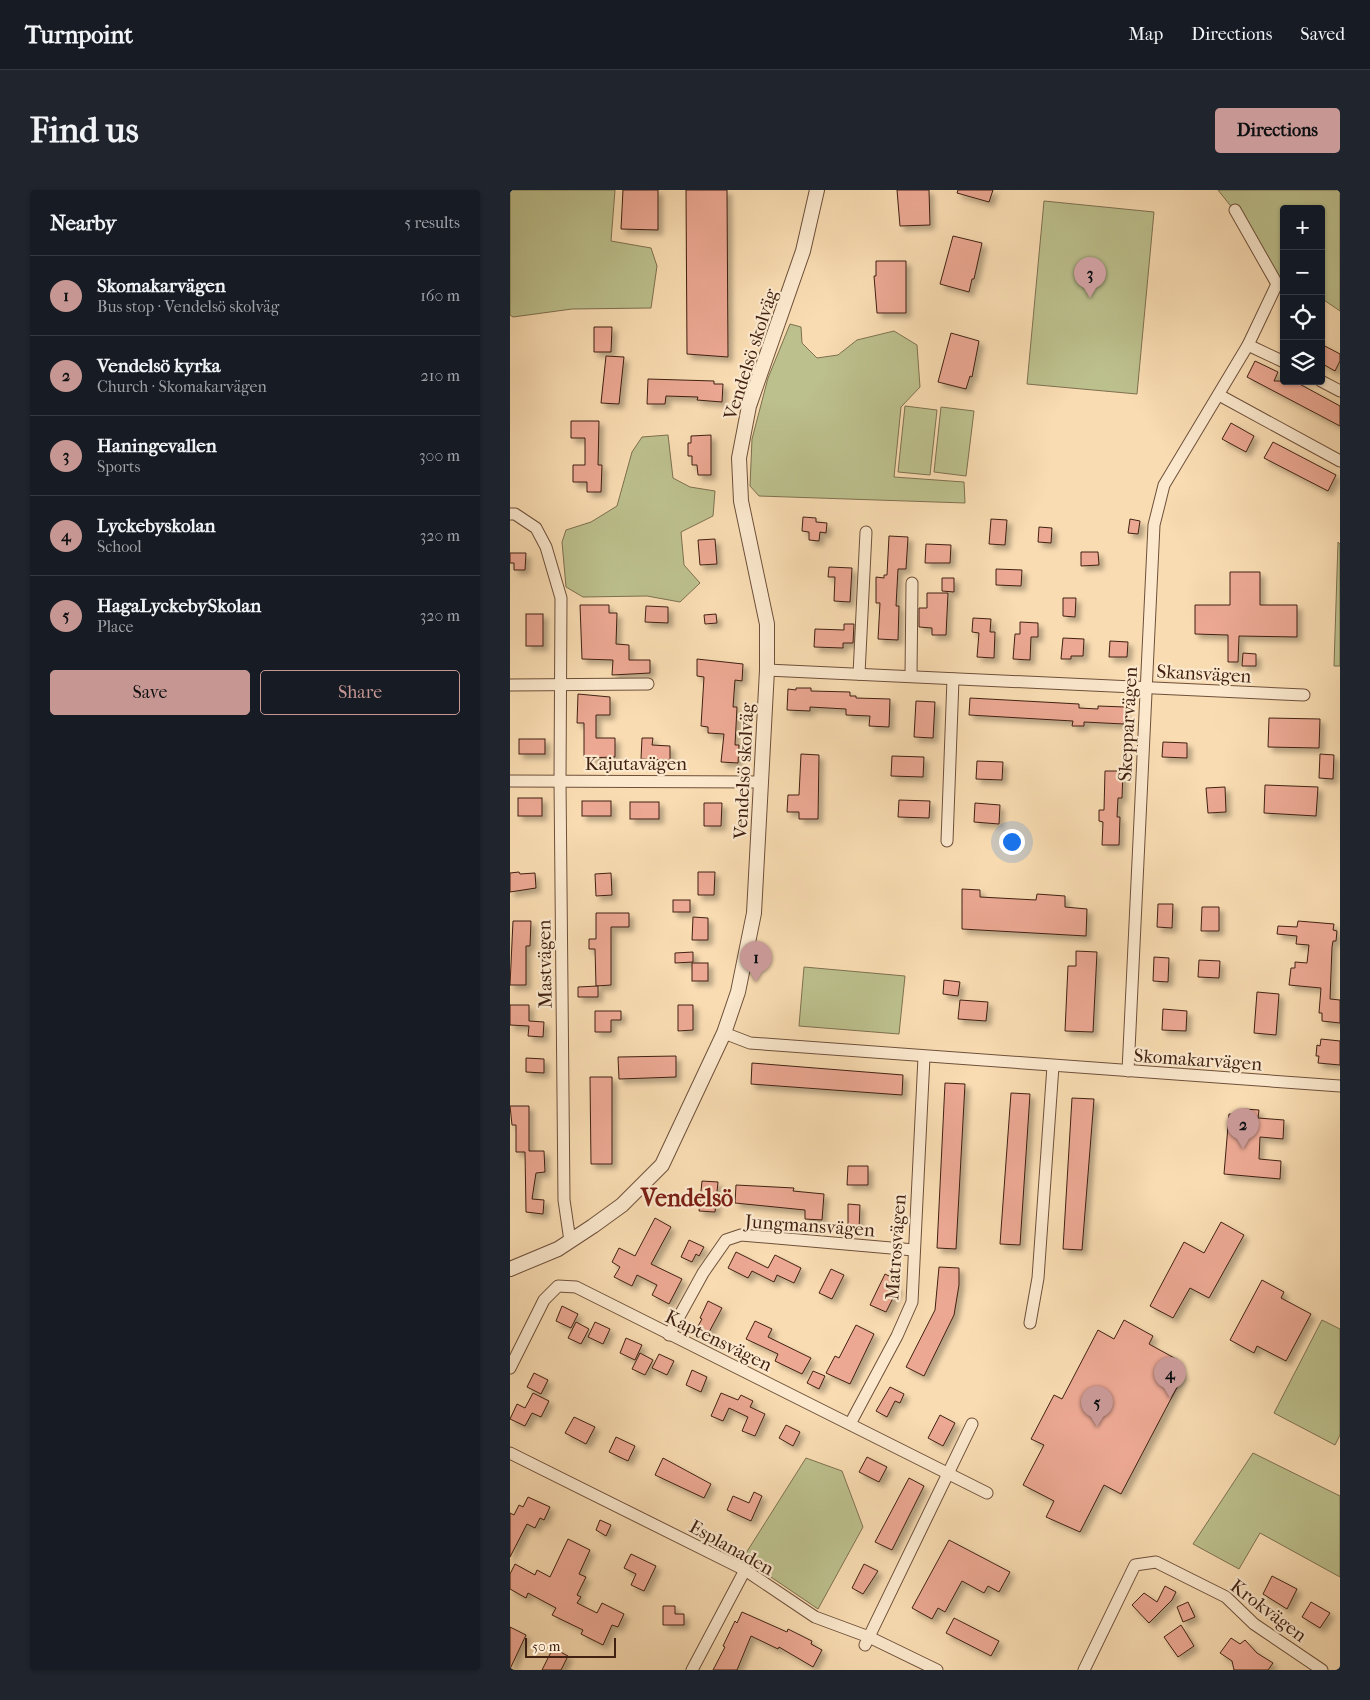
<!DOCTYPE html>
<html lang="en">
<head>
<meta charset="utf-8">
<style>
	body { margin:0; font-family:"IM FELL French Canon",serif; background:#20242c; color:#f1f3f6 }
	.controls { position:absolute; right:15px; top:15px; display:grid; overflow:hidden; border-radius:5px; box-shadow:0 1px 4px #0004 }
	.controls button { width:45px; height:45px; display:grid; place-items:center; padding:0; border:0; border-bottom:1px solid #363941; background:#171b24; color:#f1f3f6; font:25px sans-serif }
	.scale { position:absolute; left:15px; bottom:12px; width:91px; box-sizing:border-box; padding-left:5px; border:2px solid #402112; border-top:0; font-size:14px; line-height:18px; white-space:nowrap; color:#402112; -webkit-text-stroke:4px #fbe8cd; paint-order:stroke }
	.you { position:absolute; left:501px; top:651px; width:18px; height:18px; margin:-12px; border:4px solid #fff; border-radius:50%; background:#1a73e8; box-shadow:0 0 0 8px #1a73e833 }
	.badge { display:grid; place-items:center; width:32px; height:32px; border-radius:50%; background:#c59692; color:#111; font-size:16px; font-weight:700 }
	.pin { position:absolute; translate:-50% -41px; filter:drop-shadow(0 1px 2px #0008) }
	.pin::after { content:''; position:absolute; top:26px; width:18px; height:15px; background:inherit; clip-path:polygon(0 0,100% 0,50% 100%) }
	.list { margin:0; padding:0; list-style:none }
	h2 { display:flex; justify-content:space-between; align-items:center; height:65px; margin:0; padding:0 20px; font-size:21px }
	h2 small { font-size:16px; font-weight:400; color:#9ea1a6 }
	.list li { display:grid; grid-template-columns:32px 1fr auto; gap:15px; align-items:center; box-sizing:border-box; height:80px; padding:0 20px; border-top:1px solid #363941 }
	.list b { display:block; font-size:19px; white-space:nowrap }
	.list p { margin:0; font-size:16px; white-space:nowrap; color:#9ea1a6 }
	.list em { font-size:16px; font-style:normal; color:#9ea1a6 }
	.actions { display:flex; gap:10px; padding:15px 20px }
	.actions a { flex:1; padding:11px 0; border:1px solid #c59692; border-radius:5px; text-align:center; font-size:18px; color:#c59692 }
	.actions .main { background:#c59692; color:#111 }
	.icon { flex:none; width:28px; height:28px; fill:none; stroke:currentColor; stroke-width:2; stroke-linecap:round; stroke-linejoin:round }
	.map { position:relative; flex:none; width:830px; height:1480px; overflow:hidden; border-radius:5px }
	header { display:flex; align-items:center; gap:30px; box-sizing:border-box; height:70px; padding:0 25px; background:#171b24; border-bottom:1px solid #363941 }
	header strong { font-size:24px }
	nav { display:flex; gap:28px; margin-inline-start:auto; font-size:18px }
	.intro { display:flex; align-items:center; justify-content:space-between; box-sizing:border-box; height:120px; padding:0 30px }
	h1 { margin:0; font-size:35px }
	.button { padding:12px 22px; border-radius:5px; background:#c59692; color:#111; font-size:18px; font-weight:700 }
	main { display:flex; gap:30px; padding:0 30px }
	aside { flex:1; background:#171b24; border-radius:5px; box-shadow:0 1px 4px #0004 }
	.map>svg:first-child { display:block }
	.green { fill:#bcc08d; stroke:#7e7050 }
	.building { fill:#eca893; stroke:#402112; filter:url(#shadow) }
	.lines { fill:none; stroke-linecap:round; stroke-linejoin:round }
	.minor-casing { stroke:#6e503a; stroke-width:13 }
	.tertiary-casing { stroke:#6e503a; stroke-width:16 }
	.minor { stroke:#fbe8cd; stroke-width:11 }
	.tertiary { stroke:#fbe8cd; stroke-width:14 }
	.labels { text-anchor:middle; stroke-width:4.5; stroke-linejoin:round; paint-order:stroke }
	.street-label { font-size:19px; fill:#402112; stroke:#fbe8cd }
	.district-label { font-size:24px; font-weight:bold; fill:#7a1f14; stroke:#fbe8cd }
</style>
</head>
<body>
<header>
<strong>Turnpoint</strong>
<nav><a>Map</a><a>Directions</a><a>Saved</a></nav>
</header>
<div class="intro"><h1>Find us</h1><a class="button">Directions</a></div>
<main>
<aside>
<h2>Nearby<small>5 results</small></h2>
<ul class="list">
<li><span class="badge">1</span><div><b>Skomakarvägen</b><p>Bus stop · Vendelsö skolväg</p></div><em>160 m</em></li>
<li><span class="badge">2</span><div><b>Vendelsö kyrka</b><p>Church · Skomakarvägen</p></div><em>210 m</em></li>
<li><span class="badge">3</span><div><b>Haningevallen</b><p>Sports</p></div><em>300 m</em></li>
<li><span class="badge">4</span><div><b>Lyckebyskolan</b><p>School</p></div><em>320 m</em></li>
<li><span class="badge">5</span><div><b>HagaLyckebySkolan</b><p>Place</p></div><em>320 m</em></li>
</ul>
<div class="actions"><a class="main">Save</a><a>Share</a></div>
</aside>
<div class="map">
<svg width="830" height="1480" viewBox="0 0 830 1480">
	<defs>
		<filter id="shadow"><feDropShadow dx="4.5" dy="4.5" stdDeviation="2.5" flood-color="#0004"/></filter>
	</defs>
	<rect width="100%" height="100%" fill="#f9dcb2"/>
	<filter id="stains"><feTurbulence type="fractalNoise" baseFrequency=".004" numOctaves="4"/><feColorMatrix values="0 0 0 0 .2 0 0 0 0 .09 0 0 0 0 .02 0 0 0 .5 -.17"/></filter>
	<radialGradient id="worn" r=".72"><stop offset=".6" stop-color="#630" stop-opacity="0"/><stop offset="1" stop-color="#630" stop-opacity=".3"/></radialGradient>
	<g class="green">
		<path d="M0 0H105L101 51 141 58 147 76 141 118 62 119 3 127 0 125Z"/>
		<path d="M708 0H830V121L811 108V19H774V86L767 90 739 39Z"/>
		<path d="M534 11 644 22 627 204 517 194Z"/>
		<path d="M280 134 291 137 292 153 307 168 328 165 347 150 384 141 407 155 410 197 391 217 384 287 454 292 455 313 249 306 240 296 242 249 258 188Z"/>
		<path d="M395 216 427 220 420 285 388 282Z"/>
		<path d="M431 217 464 221 456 286 424 282Z"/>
		<path d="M158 245 163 288 180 297 205 301 203 326 171 342 174 375 190 393 170 412 137 406 73 407 56 397 52 352 56 340 81 332 107 316 122 262 132 247Z"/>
		<path d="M828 352 830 354V476H824Z"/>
		<path d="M294 777 395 786 389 844 289 836Z"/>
		<path d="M812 1130 830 1139V1245L825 1255 764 1223Z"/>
		<path d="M743 1263 830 1306V1387L750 1343 729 1379 683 1354Z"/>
		<path d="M296 1268 332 1281 353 1337 308 1419 258 1385 231 1371Z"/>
	</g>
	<g class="building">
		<path d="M113 0H148V40L111 39Z"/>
		<path d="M176 0H217L218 167 177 164Z"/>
		<path d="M387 0H419L420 35 390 36Z"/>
		<path d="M448 0H483L479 12 447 3Z"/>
		<path d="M443 46 472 53 464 89H462L459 102 430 94Z"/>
		<path d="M366 71H396V123H367L364 86H366Z"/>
		<path d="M84 137H102L101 162H84Z"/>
		<path d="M441 143 469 151 462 187 460 186 456 199 428 192Z"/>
		<path d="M811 154 830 164V171L825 181 811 173Z"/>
		<path d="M96 166 114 167 109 214 91 213Z"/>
		<path d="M745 171 768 182 764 191H784L830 216V236L737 187Z"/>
		<path d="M138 189 204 191V194H213L212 212 187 210 188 207 156 206 155 214H137Z"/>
		<path d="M61 231H89L88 275H92L91 302H77V292H63V275H75V248H61Z"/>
		<path d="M721 233 744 246 736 262 712 249Z"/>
		<path d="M201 245V285H188L187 275H182V266H178V253H181V246Z"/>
		<path d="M763 252 826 285 818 301 754 268Z"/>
		<path d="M293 327 306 328V332L317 333 316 343 310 342 309 351 299 350V342L292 341Z"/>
		<path d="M481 329 497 330 495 355 479 354Z"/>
		<path d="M620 329 630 331 628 344 618 343Z"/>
		<path d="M529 337 542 338 541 353 528 352Z"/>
		<path d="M379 346 398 347 396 379H388L386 416H389L388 450 368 449 370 413H366V387L374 388V385H377Z"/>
		<path d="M205 349 207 374 190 375 188 350Z"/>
		<path d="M416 354 441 355 440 373H415Z"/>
		<path d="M571 362H588L589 375 571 376Z"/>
		<path d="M0 363H16L15 380H4V373H0Z"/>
		<path d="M319 377 342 378 340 412 324 411 325 387H318Z"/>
		<path d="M486 379 512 380 511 396 486 395Z"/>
		<path d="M720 382H750V415H787V447L729 446 728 472H718V445L685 444V415H720Z"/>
		<path d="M432 388H444V402L432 401Z"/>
		<path d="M417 403H438L436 445H422V438L409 437V418H417Z"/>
		<path d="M553 408H566L565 427 553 426Z"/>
		<path d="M70 415H99V423H107L106 454 119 455V470H140V483L102 485 103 470 72 469Z"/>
		<path d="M136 416 158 417V433L135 432Z"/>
		<rect x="16" y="424" width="17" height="32"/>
		<path d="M206 424 207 433 195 434 194 425Z"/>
		<path d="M463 428 481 429 480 442H485L484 468 467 467 469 443 462 442Z"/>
		<path d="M510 432 528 433V447H521L520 470 503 469 505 444H510Z"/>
		<path d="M334 434H344L343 453H333V458L304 457 305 439 334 440Z"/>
		<path d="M553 448 574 449 573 466H561V469H551Z"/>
		<path d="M600 451 618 452 617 467H599Z"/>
		<path d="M733 463 746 464V476H732Z"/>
		<path d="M187 469 233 474 232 491 225 490 223 517H227L225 555H229L228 573 211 572 214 544 198 543V537L191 536 194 487 187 486Z"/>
		<path d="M286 498H301V501L340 502V506H346V508L380 509 379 537 359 536 360 526 336 525V519L300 517V521L277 520 278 499 286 500Z"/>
		<path d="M68 504 100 507V525H86V548H105V567L74 568V533H67Z"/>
		<path d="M460 508 569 514V518L588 519V516L615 517 614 534 574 532V536H562L563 531 459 525Z"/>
		<path d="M406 511 425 512 423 548 404 547Z"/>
		<path d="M759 528 810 529 809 558 758 557Z"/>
		<path d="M132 548H143L142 555 160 556V570L131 569Z"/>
		<rect x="9" y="549" width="26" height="15"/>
		<path d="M653 552 677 553V568L652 567Z"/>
		<path d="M291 564 309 565 308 629H289V622H277L278 605H289Z"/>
		<path d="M810 564 824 565 823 589 809 588Z"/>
		<path d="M382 566 414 567 413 587 381 586Z"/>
		<path d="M467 571 493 572 492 590 466 589Z"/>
		<path d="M595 581H613L612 608H608L607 627H610L609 655H592L593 632 589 631V620H594Z"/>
		<path d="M755 595 808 597 806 626 754 623Z"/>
		<path d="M715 597 716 622 698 623 696 598Z"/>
		<rect x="8" y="608" width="24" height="18"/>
		<path d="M389 610 420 611 419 628 388 627Z"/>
		<rect x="72" y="611" width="29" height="15"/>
		<rect x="120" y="612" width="29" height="17"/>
		<path d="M194 613H212L211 636H194Z"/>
		<path d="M465 613 490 615 489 634 464 632Z"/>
		<path d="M9 682 10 684 25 683 26 698 0 702V683Z"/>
		<path d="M188 682H205L204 705H188Z"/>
		<path d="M101 683 102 705 86 706 85 684Z"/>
		<path d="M452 699 470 700V707L526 710 527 704 555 706V717L577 719 576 746 452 739Z"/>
		<rect x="163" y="710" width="17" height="12"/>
		<path d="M648 714H663L662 738 647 737Z"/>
		<path d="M692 717H709V741H691Z"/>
		<path d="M86 723H119V737H101V795L86 796 85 759H79V749H86Z"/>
		<path d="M183 727 198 728V750H182Z"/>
		<path d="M3 731H21L20 756H16V795H0Z"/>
		<path d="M788 731 824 734 823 740 827 741 826 751H823L822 757 820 809 830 810V833L812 831V823H809L811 798 779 795 781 778H785V772L797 773 799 755 786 754 787 746 767 744 768 736 787 737Z"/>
		<path d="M566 761 587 762 583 842 555 841 558 776H566Z"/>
		<path d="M183 762V772L165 773V763Z"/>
		<path d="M644 767 659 768 658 792 643 791Z"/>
		<path d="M689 770 710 771 709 788 688 787Z"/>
		<rect x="182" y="773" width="16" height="18"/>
		<path d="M434 790 450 792 448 806 433 804Z"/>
		<path d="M88 796V807H68V797Z"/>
		<path d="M747 802 769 804 766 845 744 843Z"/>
		<path d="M450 810 478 812 476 831 448 829Z"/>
		<path d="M0 815H19V831L34 832 33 847 18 846 19 836 0 835Z"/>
		<path d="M168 815H183V840L168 841Z"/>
		<path d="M653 819 677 821 676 841 652 840Z"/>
		<path d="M85 821H111V830H101V842H85Z"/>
		<path d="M811 849 830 851V875L808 873 809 866H806L807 855 810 856Z"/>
		<path d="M166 866V887L109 889 108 867Z"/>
		<path d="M16 868 34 869V883L16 882Z"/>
		<path d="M242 873 393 885 392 905 241 894Z"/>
		<path d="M80 887H102V974H81Z"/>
		<path d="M435 893 455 894 446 1059 427 1058Z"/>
		<path d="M501 903 520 904 510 1055 490 1054Z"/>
		<path d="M562 908 584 909 572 1060 553 1059Z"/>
		<path d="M0 916H19V961H34L35 982 26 983 22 1009 34 1010 33 1024 16 1022 15 962H6V935H2Z"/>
		<path d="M734 919 749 920 748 928 774 930 773 949 750 947 749 969 771 971 770 989 714 984 719 924 733 925Z"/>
		<path d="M338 976H358V995H337Z"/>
		<path d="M192 991 208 992 205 1022 189 1021Z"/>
		<path d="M226 995 284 998 283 1001 314 1004 312 1030 295 1029V1020L225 1013Z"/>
		<path d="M338 1014 350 1015 349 1039H338Z"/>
		<path d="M145 1028 161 1037 141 1074 172 1089 159 1114 142 1105 147 1095 127 1085 122 1096 104 1087 110 1077 102 1072 109 1058 125 1066Z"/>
		<path d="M711 1032 734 1045 699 1108 680 1098 663 1128 640 1116 674 1052 694 1063Z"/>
		<path d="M179 1050 194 1057 189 1066 186 1064 182 1072 171 1067Z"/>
		<path d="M226 1062 258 1078 265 1065 291 1078 284 1093 267 1085 264 1092 242 1081 238 1088 218 1078Z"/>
		<path d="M429 1077 449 1078V1095L444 1125 414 1186 396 1177 425 1120Z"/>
		<path d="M321 1079 334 1085 322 1109 309 1103Z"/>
		<path d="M375 1084 385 1089 382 1095 388 1098 376 1122 360 1115Z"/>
		<path d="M752 1090 774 1102 771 1108 801 1124 776 1171 747 1156 744 1163 720 1150Z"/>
		<path d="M198 1111 212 1118 198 1144 187 1138 192 1129 190 1128Z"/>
		<path d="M52 1116 68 1124 61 1138 46 1131Z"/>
		<path d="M614 1130 643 1146 639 1154 668 1170 663 1178 674 1184 611 1304 594 1295 570 1342 536 1327 544 1311 513 1295 534 1255 521 1249 544 1205 552 1209 588 1140 604 1149Z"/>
		<path d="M245 1131 262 1139 258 1147 301 1168 292 1184 265 1171 268 1164 236 1149Z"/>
		<path d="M66 1132 79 1139 71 1154 58 1148Z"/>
		<path d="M85 1132 100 1139 93 1154 78 1147Z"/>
		<path d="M346 1135 364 1144 340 1194 316 1183 325 1166 329 1168Z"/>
		<path d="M116 1148 132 1155 125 1170 110 1163Z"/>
		<path d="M130 1163 143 1170 135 1185 122 1179Z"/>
		<path d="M149 1164 164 1171 157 1185 142 1178Z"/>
		<path d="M182 1180 197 1187 191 1202 176 1195Z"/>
		<path d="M303 1181 315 1186 309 1199 297 1193Z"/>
		<path d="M24 1183 38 1190 31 1204 17 1197Z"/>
		<path d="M380 1197 394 1204 390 1213 385 1211 377 1227 366 1221Z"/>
		<path d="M23 1203 39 1211 31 1227 22 1223 15 1236 0 1229 7 1214 15 1218Z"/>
		<path d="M211 1203 228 1210 231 1205 243 1211 240 1217 255 1224 245 1246 232 1241 238 1227 219 1218 213 1231 201 1226Z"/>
		<path d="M430 1225 445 1233 433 1256 418 1248Z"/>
		<path d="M64 1227 85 1237 76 1254 55 1243Z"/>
		<path d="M276 1235 290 1242 283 1256 269 1248Z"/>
		<path d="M106 1247 125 1256 118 1271 99 1262Z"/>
		<path d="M357 1267 377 1277 369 1292 349 1282Z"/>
		<path d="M153 1268 201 1294 194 1308 145 1285Z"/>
		<path d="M399 1288 414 1296 382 1360 365 1352Z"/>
		<path d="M244 1302 252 1306 241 1331 217 1320 223 1306 239 1313Z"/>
		<path d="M18 1307 40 1317 34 1330 30 1328 25 1338 17 1334 0 1367V1323L4 1325 9 1315 13 1317Z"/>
		<path d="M90 1330 101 1335 96 1346 86 1340Z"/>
		<path d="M58 1349 80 1360 69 1384 76 1387 67 1405 71 1407 67 1413 87 1423 92 1413 114 1424 108 1437 102 1435 93 1455 71 1444 73 1440 42 1425 46 1418 18 1403 16 1408 0 1399V1384L5 1374 25 1385 27 1380 40 1387Z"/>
		<path d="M439 1350 500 1382 489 1402 478 1396 474 1403 452 1391 435 1422 428 1418 422 1429 402 1418Z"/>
		<path d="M121 1364 146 1376 134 1401 121 1395 126 1384 114 1378Z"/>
		<path d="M354 1374 368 1381 353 1404 342 1398Z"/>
		<path d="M762 1386 787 1399 777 1419 753 1404Z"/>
		<path d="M655 1396 666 1402 662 1410 639 1433 622 1415 634 1403 647 1412Z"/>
		<path d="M678 1412 685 1427 673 1432 667 1417Z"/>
		<path d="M801 1412 820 1423 810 1438 792 1427Z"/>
		<path d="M153 1416H165V1424H174V1435H153Z"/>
		<path d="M232 1422 277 1442 278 1439 302 1451 301 1454 312 1460 303 1477 269 1457 268 1459 241 1446 227 1480H203L215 1457 213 1456 225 1431 227 1433Z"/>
		<path d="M444 1428 489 1451 481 1466 436 1443Z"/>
		<path d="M671 1435 684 1456 668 1467 654 1447Z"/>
		<path d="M0 1437 16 1445 0 1479Z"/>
		<path d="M721 1448 730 1454 735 1450 747 1463 763 1473 758 1480H724L722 1471 710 1463Z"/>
		<path d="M43 1458 58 1466 51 1480H32Z"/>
	</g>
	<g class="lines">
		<defs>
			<g id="minor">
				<path d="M738 155 774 172"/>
				<path d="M811 191 830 201"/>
				<path d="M709 205 830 271"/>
				<path d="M0 324H5L26 338 36 357 51 408 50 591 54 1010 60 1051"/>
				<path d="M257 480 794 505"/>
				<path d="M349 484 356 342"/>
				<path d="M401 486 402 393"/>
				<path d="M0 495 138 494"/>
				<path d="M0 591 251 592"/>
				<path d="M437 651 443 489"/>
				<path d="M214 843 240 853 830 896"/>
				<path d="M618 881 644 335 654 295 738 155 767 94 725 20"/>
				<path d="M520 1133 528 1088 543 876"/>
				<path d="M159 1145 193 1083 216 1050 231 1045 404 1060"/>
				<path d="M0 1178 34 1110 48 1096 66 1097 477 1303"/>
				<path d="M340 1234 387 1146 402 1112 414 867"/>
				<path d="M0 1263 235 1380 305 1427 359 1447 427 1480"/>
				<path d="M355 1455 462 1234"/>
				<path d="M182 1480 235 1380"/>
				<path d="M574 1480 625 1375 646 1372 716 1407 744 1434 812 1480"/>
			</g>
			<path id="tertiary" d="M0 1079 48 1059 83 1036 112 1015 152 975 214 843 228 802 244 723 257 480V434L231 311 229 268 239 216 293 61 307 0"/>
		</defs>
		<use href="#minor" class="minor-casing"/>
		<use href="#tertiary" class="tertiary-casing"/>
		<use href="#minor" class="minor"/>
		<use href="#tertiary" class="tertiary"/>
	</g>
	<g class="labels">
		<g class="street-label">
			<text transform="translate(240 164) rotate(-72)" y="7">Vendelsö skolväg</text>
			<text transform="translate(694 483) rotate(3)" y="7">Skansvägen</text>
			<text transform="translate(617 534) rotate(-87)" y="7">Skepparvägen</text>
			<text x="126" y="580">Kajutavägen</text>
			<text transform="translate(233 581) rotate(-87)" y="7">Vendelsö skolväg</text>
			<text transform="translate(34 774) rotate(-91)" y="7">Mastvägen</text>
			<text transform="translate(688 869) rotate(4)" y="7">Skomakarvägen</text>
			<text transform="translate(300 1035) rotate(4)" y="7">Jungmansvägen</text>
			<text transform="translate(385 1057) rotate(-86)" y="7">Matrosvägen</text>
			<text transform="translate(209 1150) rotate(26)" y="7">Kaptensvägen</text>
			<text transform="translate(222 1357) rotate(29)" y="7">Esplanaden</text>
			<text transform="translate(759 1420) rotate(37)" y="7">Krokvägen</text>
		</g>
		<g class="district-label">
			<text x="177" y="1016">Vendelsö</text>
		</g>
	</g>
	<rect width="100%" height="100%" filter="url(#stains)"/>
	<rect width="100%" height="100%" fill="url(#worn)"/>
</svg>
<div class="controls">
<button>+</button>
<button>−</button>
<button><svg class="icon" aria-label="locate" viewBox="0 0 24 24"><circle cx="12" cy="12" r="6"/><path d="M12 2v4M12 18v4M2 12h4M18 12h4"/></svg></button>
<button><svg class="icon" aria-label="layers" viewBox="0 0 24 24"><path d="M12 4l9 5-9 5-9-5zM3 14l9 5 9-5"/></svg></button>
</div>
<div class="scale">50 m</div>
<div class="you"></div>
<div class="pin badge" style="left:246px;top:792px">1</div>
<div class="pin badge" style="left:733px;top:959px">2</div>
<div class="pin badge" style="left:580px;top:108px">3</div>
<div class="pin badge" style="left:660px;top:1208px">4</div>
<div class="pin badge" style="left:587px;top:1237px">5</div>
</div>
</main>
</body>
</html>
